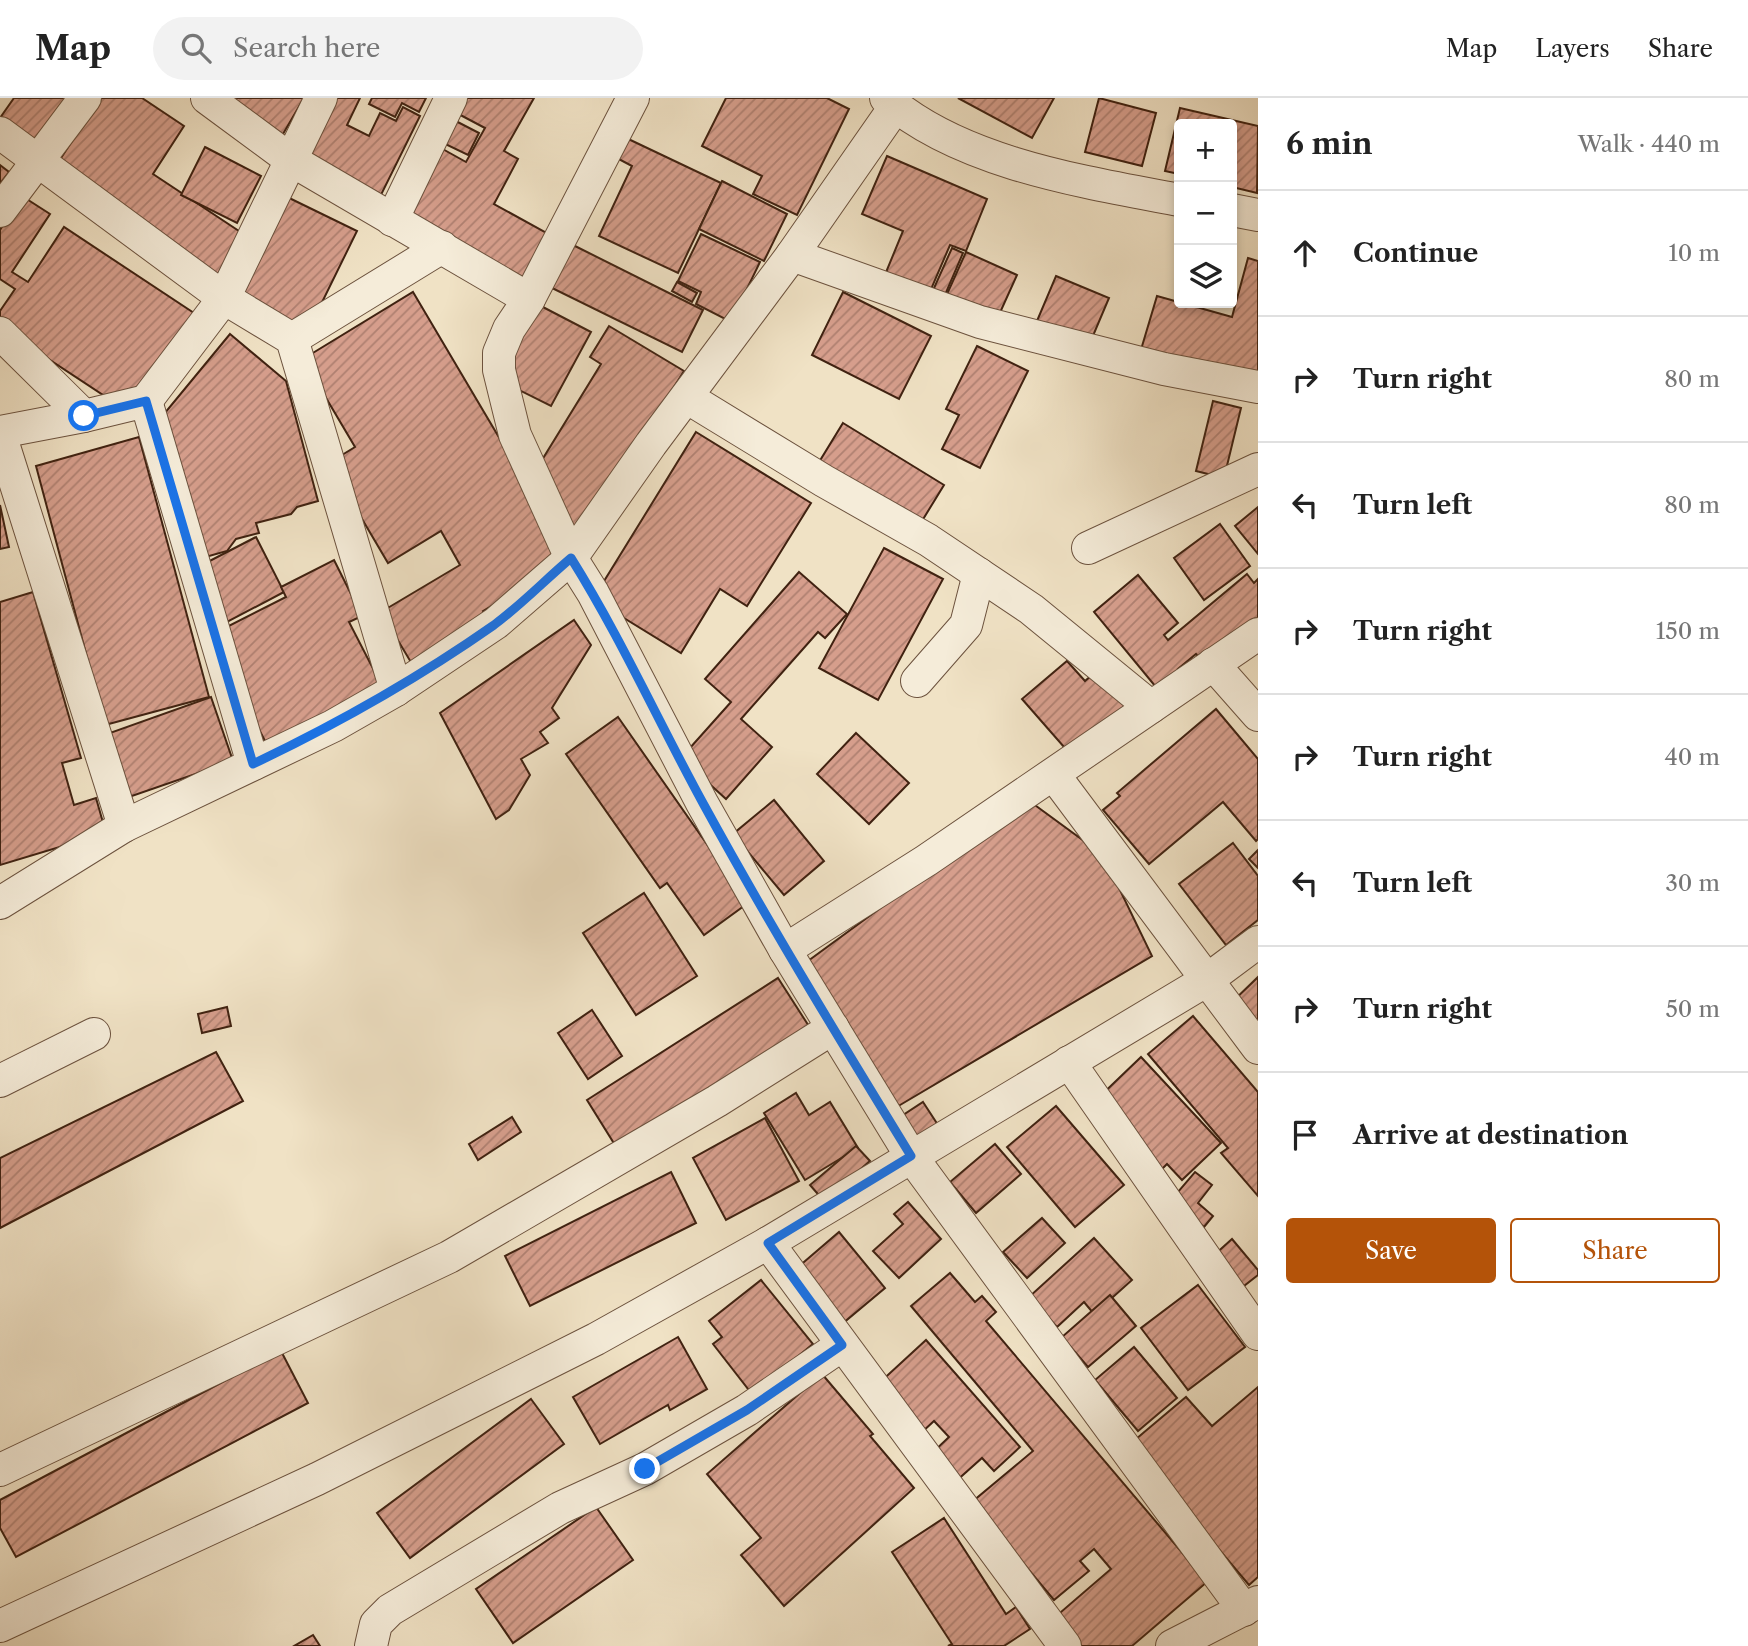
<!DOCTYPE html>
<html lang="en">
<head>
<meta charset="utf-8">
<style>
	body { margin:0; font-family:"Libre Caslon Text",serif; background:#f2f2f2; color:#222 }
	.controls { position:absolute; right:21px; top:21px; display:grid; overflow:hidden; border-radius:7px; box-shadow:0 4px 10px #0003 }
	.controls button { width:63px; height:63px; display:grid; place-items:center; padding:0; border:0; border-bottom:2px solid #e0e0e0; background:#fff; color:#222; font:35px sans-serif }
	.stop { position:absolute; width:21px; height:21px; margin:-16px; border:5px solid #1a73e8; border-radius:50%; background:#fff }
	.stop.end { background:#1a73e8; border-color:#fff; box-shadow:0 2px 7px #0008 }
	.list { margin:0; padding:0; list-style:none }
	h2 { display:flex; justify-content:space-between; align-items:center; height:91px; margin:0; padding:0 28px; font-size:30px }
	h2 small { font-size:23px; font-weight:400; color:#767676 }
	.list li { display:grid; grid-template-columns:46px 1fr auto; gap:21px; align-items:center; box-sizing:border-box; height:126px; padding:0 28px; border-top:2px solid #e0e0e0 }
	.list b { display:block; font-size:26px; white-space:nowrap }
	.list em { font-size:23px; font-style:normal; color:#767676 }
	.actions { display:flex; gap:14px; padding:21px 28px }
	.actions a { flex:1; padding:16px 0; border:2px solid #b45309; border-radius:7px; text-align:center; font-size:24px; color:#b45309 }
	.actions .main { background:#b45309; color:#fff }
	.icon { flex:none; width:38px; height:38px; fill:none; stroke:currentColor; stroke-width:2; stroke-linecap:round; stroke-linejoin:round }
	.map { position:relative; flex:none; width:1258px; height:1548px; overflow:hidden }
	header { display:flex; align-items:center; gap:42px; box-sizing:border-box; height:98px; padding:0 35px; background:#fff; border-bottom:2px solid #e0e0e0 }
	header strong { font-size:33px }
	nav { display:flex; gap:38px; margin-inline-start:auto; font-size:24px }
	.search { width:490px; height:63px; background:#f2f2f2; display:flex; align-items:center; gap:18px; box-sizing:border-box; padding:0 24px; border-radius:38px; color:#767676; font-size:26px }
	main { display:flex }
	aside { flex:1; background:#fff }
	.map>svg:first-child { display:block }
	.building { fill:url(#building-hatch); stroke:#402211; stroke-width:2 }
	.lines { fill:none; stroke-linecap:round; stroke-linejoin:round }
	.minor-casing { stroke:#6c523e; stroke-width:34 }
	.minor { stroke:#f5ecd9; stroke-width:32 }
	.route { stroke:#1a73e8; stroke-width:9 }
</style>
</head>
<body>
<header>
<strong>Map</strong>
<div class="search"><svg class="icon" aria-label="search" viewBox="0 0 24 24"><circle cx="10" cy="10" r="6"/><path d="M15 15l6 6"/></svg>Search here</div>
<nav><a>Map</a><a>Layers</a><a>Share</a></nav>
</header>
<main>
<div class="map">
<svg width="1258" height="1548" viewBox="0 0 1258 1548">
	<defs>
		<pattern id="building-hatch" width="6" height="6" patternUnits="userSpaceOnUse" patternTransform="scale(1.75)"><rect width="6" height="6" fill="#d69e8c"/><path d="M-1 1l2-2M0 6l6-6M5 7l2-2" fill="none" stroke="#af8071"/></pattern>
	</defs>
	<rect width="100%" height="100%" fill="#f0e2c5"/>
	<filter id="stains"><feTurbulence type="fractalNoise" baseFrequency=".00286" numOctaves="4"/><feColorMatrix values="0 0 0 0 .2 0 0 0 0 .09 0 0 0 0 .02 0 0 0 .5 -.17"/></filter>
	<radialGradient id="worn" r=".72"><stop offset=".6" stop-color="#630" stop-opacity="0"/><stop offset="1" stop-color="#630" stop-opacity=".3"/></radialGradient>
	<g class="building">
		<path d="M14 0H67L31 53 0 20Z"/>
		<path d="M100 0H142L184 28 153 76 254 143 220 194 48 80Z"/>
		<path d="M195 0H304L276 48Z"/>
		<path d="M325 0H360L347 27 369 38 380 15 396 23 403 9 420 18 375 109 292 67Z"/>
		<path d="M372 0H426L419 14 402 5 395 19 369 6Z"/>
		<path d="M455 0H534L504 53 518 61 494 106 550 137 521 189 396 120 439 49 466 64 485 30 449 11Z"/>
		<path d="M726 0H827L849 11 797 117 753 96 762 78 702 48Z"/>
		<path d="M958 0H1054L1032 40Z"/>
		<path d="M1099 0 1156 15 1142 68 1085 54Z"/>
		<path d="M1180 10 1258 28 1257 95 1232 89V26H1179V76L1165 73Z"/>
		<path d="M448 19 479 35 468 57 437 42Z"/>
		<path d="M622 38 721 85 678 175 599 138 632 68 613 58Z"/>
		<path d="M205 49 261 78 237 125 181 97Z"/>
		<path d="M887 58 987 101 966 153 950 147 926 203 882 184 903 133 862 116Z"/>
		<path d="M0 67 9 74 0 86Z"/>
		<path d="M722 83 787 116 764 163 699 131Z"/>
		<path d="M281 96 357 133 305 239 229 203Z"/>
		<path d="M22 98 50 116 12 174 28 184 64 129 200 219 135 318 0 229V213L15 191 0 181V132Z"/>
		<path d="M701 136 760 164 731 224 696 206 701 194 678 183Z"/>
		<path d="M573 147 703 212 682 254 552 190Z"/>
		<path d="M952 150 963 155 942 204 930 199Z"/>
		<path d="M966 154 1017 177 994 228 943 205Z"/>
		<path d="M1248 160 1258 163V281L1140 255 1157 198 1232 219Z"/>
		<path d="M1056 178 1109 200 1087 252 1034 230Z"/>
		<path d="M677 184 697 195 692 204 672 193Z"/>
		<path d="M413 194 571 461 483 513 490 526 415 571 381 514 460 467 441 433 388 465 329 365 355 349 303 261Z"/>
		<path d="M843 194 931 238 899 301 812 257Z"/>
		<path d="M539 207 591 234 551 308 499 282Z"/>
		<path d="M609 228 684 273 580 439 540 413 534 375 601 266 590 259Z"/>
		<path d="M230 236 286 283 318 403 297 409 291 416 256 425 259 435 236 441 227 453 202 460 164 316Z"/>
		<path d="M977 248 1028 273 980 370 942 351 959 317 946 311Z"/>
		<path d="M1213 303 1241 310 1224 380 1196 373Z"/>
		<path d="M843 325 944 387 914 436 813 374Z"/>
		<path d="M696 334 811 405 747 508 720 491 681 555 593 501Z"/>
		<path d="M139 339 209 599 105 627 36 368Z"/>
		<path d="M0 407 9 449 0 451Z"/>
		<path d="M1258 409V456L1235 428Z"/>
		<path d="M1220 426 1250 468 1204 502 1174 460Z"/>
		<path d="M256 439 284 494 227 524 198 469Z"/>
		<path d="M884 450 943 481 878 602 819 570Z"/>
		<path d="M334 462 362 518 349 524 382 588 267 647 211 537 286 499 281 489Z"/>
		<path d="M799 474 847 516 825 540 818 534 741 621 772 649 726 701 681 660 731 604 705 581Z"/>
		<path d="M1247 476 1254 485 1258 481V541L1214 578 1196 556 1178 571 1187 582 1165 600 1094 514 1138 477 1178 525 1164 537 1168 542Z"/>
		<path d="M33 494 81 660 62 665 74 707 96 700 106 735 0 767V504Z"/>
		<path d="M574 522 591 547 552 610 559 620 540 634 548 645 521 661 530 677 509 712 496 721 440 615Z"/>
		<path d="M1067 563 1085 583 1108 563 1145 607 1078 665 1022 601Z"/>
		<path d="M211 599 233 663 129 699 107 636Z"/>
		<path d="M1216 611 1258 661V741L1256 743 1223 704 1149 766 1103 712 1120 698 1117 695Z"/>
		<path d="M618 619 748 805 704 837 667 785 660 790 566 656Z"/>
		<path d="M856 635 909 685 869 726 817 676Z"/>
		<path d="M774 702 824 763 784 797 733 736Z"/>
		<path d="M1028 702 1103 757 1152 858 895 1010 808 863Z"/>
		<path d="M1233 745 1258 778V822L1226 847 1179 786Z"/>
		<path d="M1258 752V770L1249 761Z"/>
		<path d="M644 795 697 878 636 917 583 835Z"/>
		<path d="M1258 879V937L1229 907Z"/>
		<path d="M778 880 812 933 620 1055 587 1002Z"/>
		<path d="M227 909 231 928 202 935 198 916Z"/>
		<path d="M592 912 622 958 588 981 558 935Z"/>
		<path d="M1193 918 1258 994V1098L1221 1055 1228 1050 1148 956Z"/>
		<path d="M216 954 243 1003 0 1130V1060Z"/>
		<path d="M1141 959 1221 1045 1182 1082 1167 1066 1160 1073 1094 1004Z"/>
		<path d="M796 995 809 1017 830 1004 858 1050 805 1082 764 1015Z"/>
		<path d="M923 1004 938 1027 912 1045 897 1021Z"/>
		<path d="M1056 1008 1124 1087 1075 1129 1007 1049Z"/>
		<path d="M512 1019 521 1034 478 1062 469 1046Z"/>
		<path d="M765 1020 799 1083 726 1122 693 1060Z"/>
		<path d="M995 1046 1021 1076 976 1115 950 1084Z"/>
		<path d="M856 1048 870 1063 824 1103 810 1087Z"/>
		<path d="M671 1074 696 1125 530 1208 505 1158Z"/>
		<path d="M1195 1074 1212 1087 1198 1105 1213 1118 1204 1129 1171 1102Z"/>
		<path d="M908 1104 941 1141 899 1180 873 1153 903 1126 894 1116Z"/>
		<path d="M1042 1120 1065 1145 1027 1180 1003 1154Z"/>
		<path d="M839 1134 885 1190 836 1231 790 1176Z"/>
		<path d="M1094 1140 1132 1182 1094 1216 1084 1204 1057 1229 1029 1199Z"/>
		<path d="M1232 1141 1258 1172V1177L1240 1191 1213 1158Z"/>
		<path d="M950 1175 975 1204 982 1198 996 1214 986 1223 1207 1484 1132 1548H1078L1054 1520 1111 1471 1094 1451 1080 1463 1089 1473 1054 1502 972 1404 1033 1353 911 1208Z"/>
		<path d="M761 1182 813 1246 752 1296 713 1246 722 1239 709 1223Z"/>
		<path d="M1198 1187 1245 1249 1188 1292 1141 1230Z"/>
		<path d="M1110 1197 1136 1228 1088 1269 1062 1239Z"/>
		<path d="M678 1239 707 1291 670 1312 668 1307 600 1346 573 1299Z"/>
		<path d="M926 1242 1020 1349 994 1373 982 1360 955 1384 930 1357 949 1339 934 1323 921 1335 877 1287Z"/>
		<path d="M1134 1249 1177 1300 1138 1333 1095 1282Z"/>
		<path d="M281 1253 308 1305 16 1459 0 1430V1402Z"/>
		<path d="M822 1276 873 1336 870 1338 914 1390 784 1508 741 1457 761 1440 707 1376Z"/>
		<path d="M1258 1289V1479L1249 1487 1130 1346 1186 1299 1212 1328Z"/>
		<path d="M531 1301 564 1346 410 1460 377 1415Z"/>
		<path d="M596 1409 633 1462 513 1545 476 1491Z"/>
		<path d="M944 1420 1006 1516 1016 1509 1030 1531 1004 1548H948L952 1546 892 1454Z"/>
		<path d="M313 1537 320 1548H294Z"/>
	</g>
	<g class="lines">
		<defs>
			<g id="minor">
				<path d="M207 0 291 62 529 201 509 231 499 255V272L515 337 571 460 593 495 702 705 785 852 911 1058 1244 1512"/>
				<path d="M886 0C960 65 1084 84 1179 102"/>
				<path d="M0 35 224 200 292 241 396 592"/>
				<path d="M1232 112 1258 117"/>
				<path d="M0 113 85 0"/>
				<path d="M392 122 451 0"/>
				<path d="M792 157 980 224 1164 271 1258 289"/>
				<path d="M529 201 633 0"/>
				<path d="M0 235 84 318 146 303 253 666"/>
				<path d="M292 241 442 149"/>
				<path d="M688 300 824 383 928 442 1031 511 1151 609"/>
				<path d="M146 303 224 200 321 0"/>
				<path d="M0 334 84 318"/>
				<path d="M0 336 124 728"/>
				<path d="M1088 450 1258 371"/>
				<path d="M1213 566 1258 617"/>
				<path d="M917 583 966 527 979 476"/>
				<path d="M1054 677 1258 950"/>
				<path d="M0 805 124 728 333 628 396 592 496 525 571 460 651 346 792 157 895 9"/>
				<path d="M785 852 927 762 1258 536"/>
				<path d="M1069 964 1258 1236"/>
				<path d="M0 983 94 936"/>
				<path d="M768 1145 1065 1548"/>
				<path d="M0 1372 449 1159 717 1003 833 930"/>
				<path d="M0 1528 317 1381 596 1241 768 1145 1207 882 1258 844"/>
				<path d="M371 1548 376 1526 390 1512 560 1410 645 1371 747 1312 842 1247"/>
				<path d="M1172 1548 1258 1504"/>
			</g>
		</defs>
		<use href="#minor" class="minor-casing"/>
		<use href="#minor" class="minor"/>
	</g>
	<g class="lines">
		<path class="route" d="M84 318 146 303 253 666C337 626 417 581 494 527 521 507 545 482 571 460 621 540 659 625 704 707 769 826 840 942 911 1058L768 1145 842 1247 747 1312 645 1371"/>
	</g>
	<rect width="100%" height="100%" filter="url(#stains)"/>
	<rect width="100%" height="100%" fill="url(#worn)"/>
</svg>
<div class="controls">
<button>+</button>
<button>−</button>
<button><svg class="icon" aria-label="layers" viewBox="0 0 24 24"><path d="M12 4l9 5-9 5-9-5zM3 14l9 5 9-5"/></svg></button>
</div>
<div class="stop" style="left:84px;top:318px"></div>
<div class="stop end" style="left:645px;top:1371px"></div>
</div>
<aside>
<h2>6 min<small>Walk · 440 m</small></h2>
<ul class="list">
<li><svg class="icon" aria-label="ahead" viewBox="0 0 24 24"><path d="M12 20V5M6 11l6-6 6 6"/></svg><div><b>Continue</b></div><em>10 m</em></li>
<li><svg class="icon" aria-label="right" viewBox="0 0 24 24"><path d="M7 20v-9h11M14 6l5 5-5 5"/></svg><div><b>Turn right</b></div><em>80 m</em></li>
<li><svg class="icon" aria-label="left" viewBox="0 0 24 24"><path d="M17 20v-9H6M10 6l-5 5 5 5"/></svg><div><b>Turn left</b></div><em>80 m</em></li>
<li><svg class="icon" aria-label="right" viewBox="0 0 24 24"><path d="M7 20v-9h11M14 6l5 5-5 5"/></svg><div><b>Turn right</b></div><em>150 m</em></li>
<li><svg class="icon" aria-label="right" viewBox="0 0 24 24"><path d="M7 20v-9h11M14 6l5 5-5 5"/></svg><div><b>Turn right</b></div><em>40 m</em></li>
<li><svg class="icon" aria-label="left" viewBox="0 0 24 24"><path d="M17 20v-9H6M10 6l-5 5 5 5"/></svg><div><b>Turn left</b></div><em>30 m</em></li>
<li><svg class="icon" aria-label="right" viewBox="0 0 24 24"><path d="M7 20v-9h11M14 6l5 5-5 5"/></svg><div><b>Turn right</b></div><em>50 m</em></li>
<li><svg class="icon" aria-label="arrive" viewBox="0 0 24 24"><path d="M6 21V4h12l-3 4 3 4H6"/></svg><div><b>Arrive at destination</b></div></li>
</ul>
<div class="actions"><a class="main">Save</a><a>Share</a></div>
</aside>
</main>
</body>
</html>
